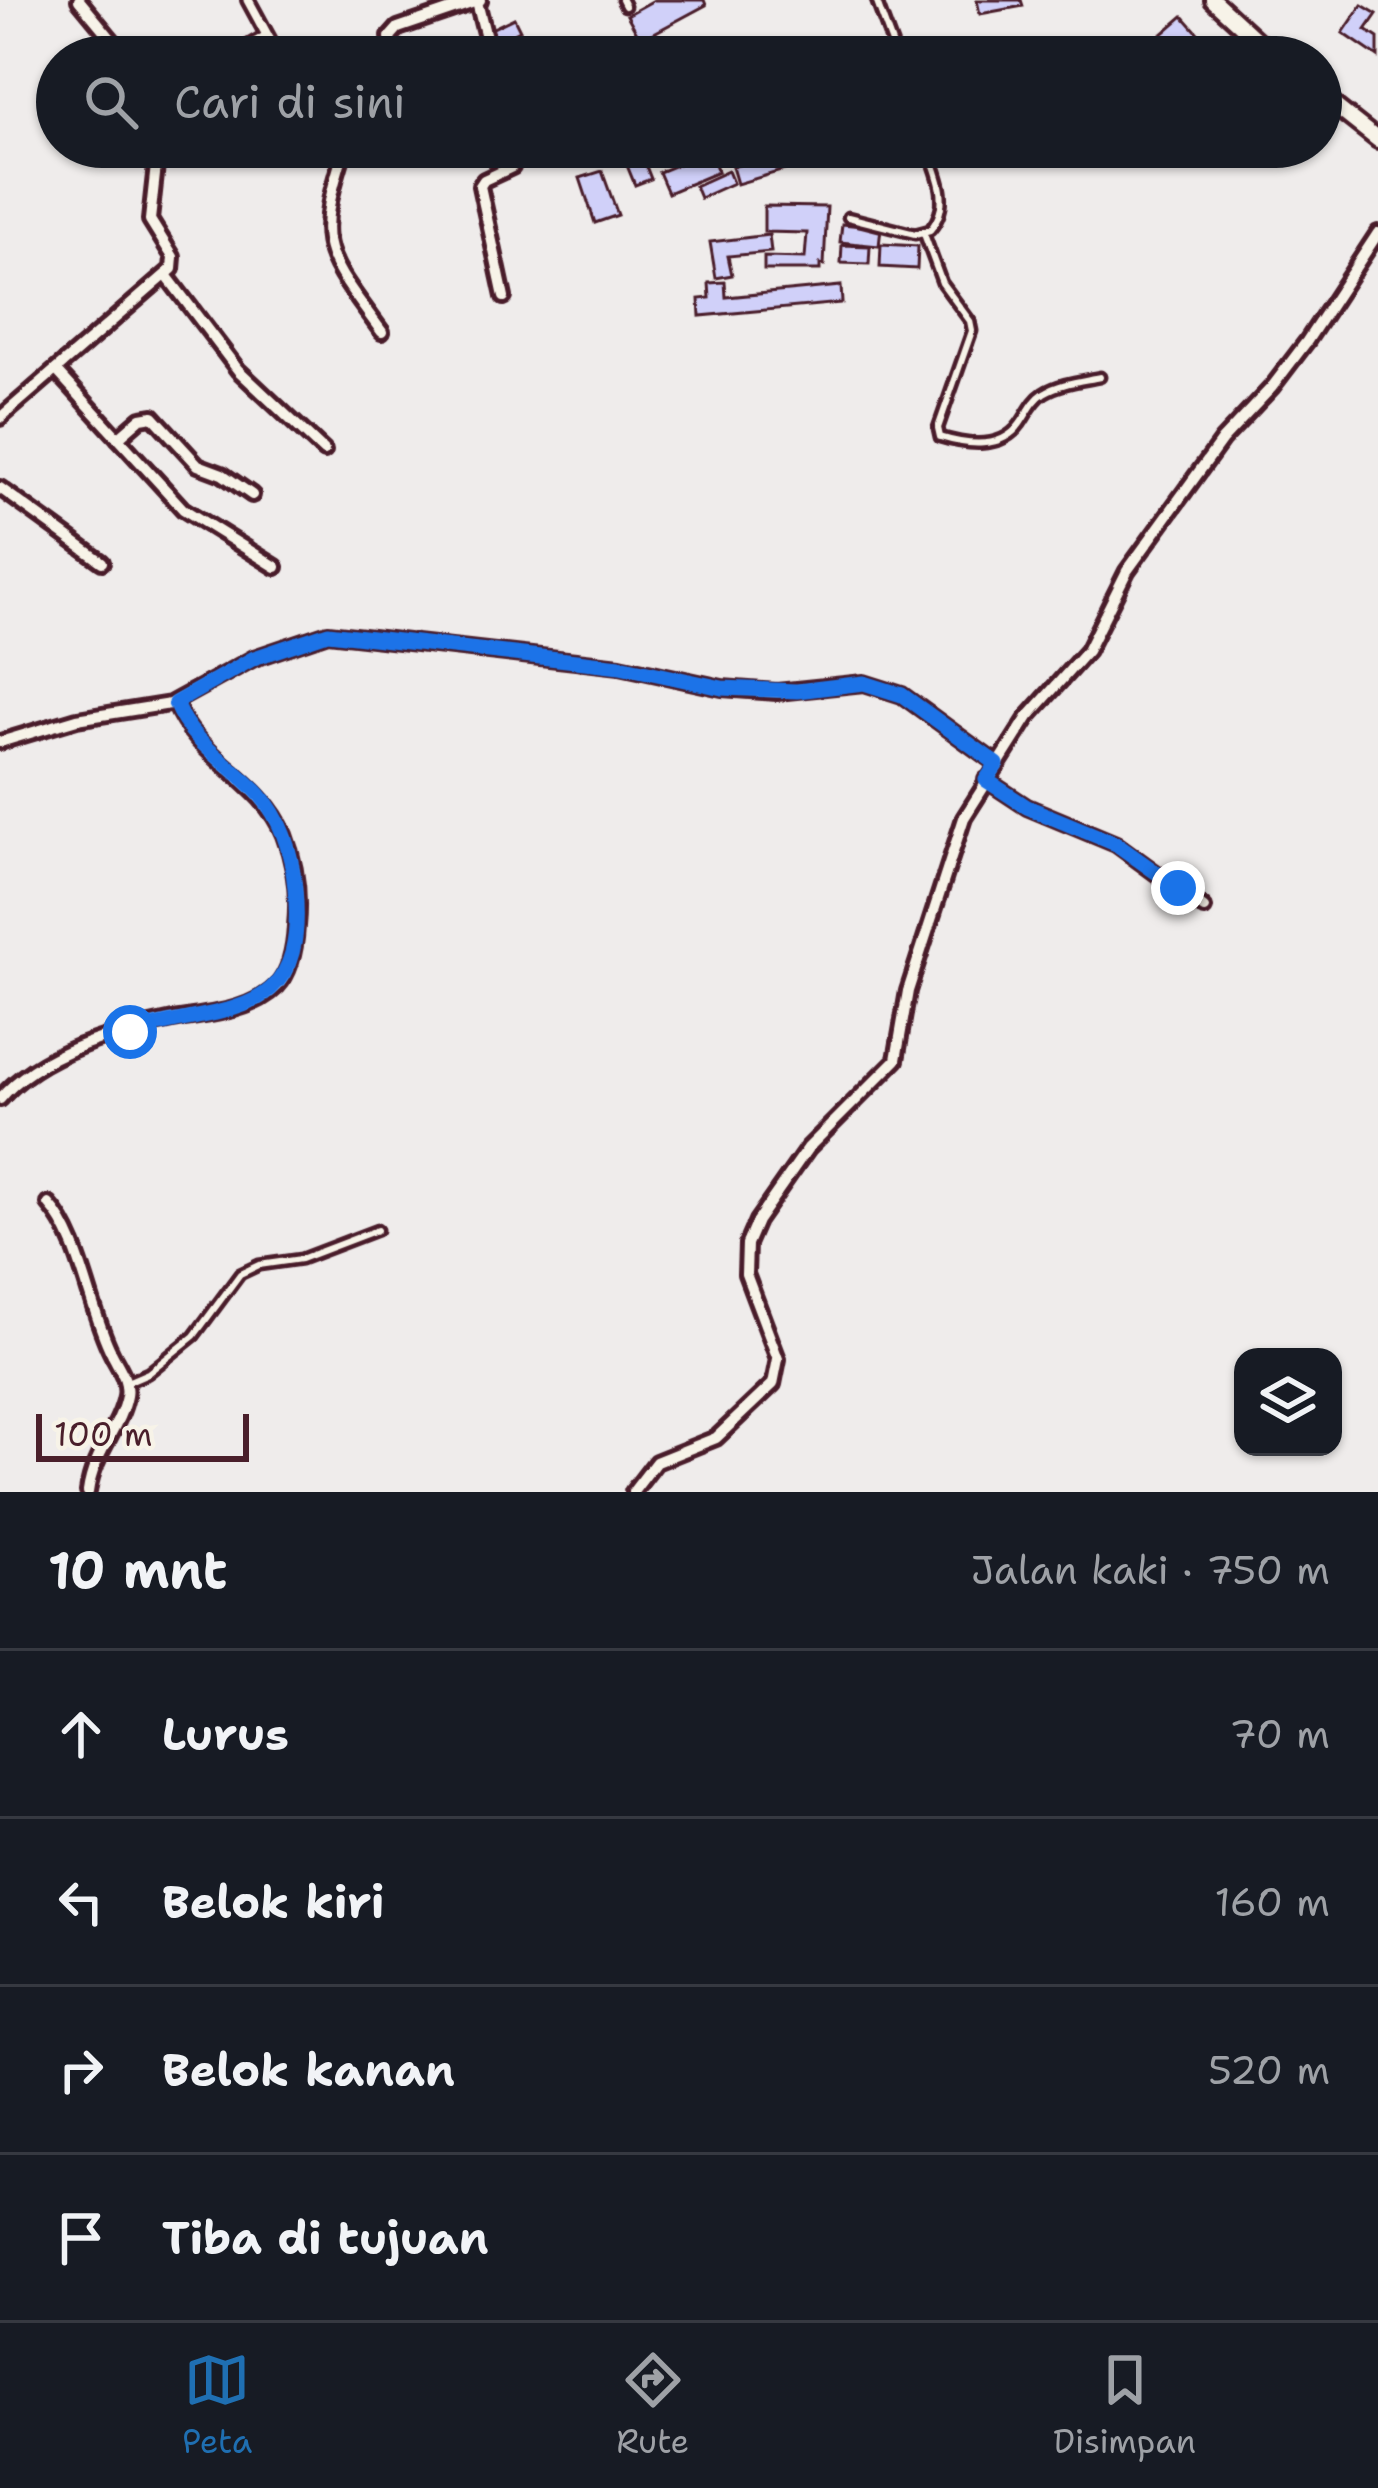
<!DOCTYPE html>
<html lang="id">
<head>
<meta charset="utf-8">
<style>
	body { margin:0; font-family:"Shantell Sans",sans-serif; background:#20242c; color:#f1f3f6 }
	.controls { position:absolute; right:36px; bottom:36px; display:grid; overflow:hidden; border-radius:24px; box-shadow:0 3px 9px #0004 }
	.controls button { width:108px; height:108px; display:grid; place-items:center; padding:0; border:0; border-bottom:3px solid #363941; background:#171b24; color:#f1f3f6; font:60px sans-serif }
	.scale { position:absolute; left:36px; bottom:30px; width:213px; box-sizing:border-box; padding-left:12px; border:6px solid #4a1f2b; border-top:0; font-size:33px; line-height:42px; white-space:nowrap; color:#4a1f2b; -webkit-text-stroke:9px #f7f3e8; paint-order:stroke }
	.stop { position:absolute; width:36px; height:36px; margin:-27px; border:9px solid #1a73e8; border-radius:50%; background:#fff }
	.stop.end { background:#1a73e8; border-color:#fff; box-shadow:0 3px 12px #0008 }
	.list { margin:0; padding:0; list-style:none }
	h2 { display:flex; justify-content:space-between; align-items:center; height:156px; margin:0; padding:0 48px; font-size:51px }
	h2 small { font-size:39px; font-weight:400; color:#9ea1a6 }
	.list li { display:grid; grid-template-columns:78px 1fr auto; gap:36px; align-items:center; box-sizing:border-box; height:168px; padding:0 48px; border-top:3px solid #363941 }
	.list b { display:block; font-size:45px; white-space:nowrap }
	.list em { font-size:39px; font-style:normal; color:#9ea1a6 }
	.icon { flex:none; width:66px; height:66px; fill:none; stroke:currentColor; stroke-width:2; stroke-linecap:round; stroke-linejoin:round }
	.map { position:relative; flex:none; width:1378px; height:1492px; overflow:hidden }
	.search { position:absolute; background:#171b24; box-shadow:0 3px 9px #0004; left:36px; right:36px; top:36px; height:132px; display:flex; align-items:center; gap:30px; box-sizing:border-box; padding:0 42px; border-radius:66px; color:#9ea1a6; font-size:45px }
	.sheet { height:828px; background:#171b24 }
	nav { display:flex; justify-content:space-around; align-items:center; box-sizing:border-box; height:168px; border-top:3px solid #363941; background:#171b24; font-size:33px; color:#9ea1a6 }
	nav a { display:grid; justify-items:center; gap:6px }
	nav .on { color:#1f6fb2 }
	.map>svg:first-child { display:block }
	.building { fill:#d0d0f9; stroke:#4a1f2b; stroke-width:3 }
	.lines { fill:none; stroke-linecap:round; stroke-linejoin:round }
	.service-casing { stroke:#4a1f2b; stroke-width:15 }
	.pedestrian-casing { stroke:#4a1f2b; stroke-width:18 }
	.minor-casing { stroke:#4a1f2b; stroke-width:20 }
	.tertiary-casing { stroke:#4a1f2b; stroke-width:22 }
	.service { stroke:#f7f3e8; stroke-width:6 }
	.pedestrian { stroke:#f7f3e8; stroke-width:9 }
	.minor { stroke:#f7f3e8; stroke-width:10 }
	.tertiary { stroke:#f7f3e8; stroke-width:14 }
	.route { stroke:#1a73e8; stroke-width:15 }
</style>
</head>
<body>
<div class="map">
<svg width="1378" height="1492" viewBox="0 0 1378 1492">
	<rect width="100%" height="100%" fill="#efeceb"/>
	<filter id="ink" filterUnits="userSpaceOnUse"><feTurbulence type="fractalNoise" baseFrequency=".00833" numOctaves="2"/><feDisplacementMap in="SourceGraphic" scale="24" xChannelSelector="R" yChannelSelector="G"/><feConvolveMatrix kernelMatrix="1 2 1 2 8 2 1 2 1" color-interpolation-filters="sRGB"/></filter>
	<g filter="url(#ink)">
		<g class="building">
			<path d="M654 0H704L706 5 641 40 627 15Z"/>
			<path d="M977 0H1021L1023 6 980 14Z"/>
			<path d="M1362 5 1377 14 1366 30 1378 38V57L1343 33Z"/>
			<path d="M1183 16 1212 49 1202 57H1178L1160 36Z"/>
			<path d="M514 18 520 30 495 42 489 30Z"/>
			<path d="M531 41 536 57H497L495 51Z"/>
			<path d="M710 151 718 172 668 193 659 172Z"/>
			<path d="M783 151 788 169 737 184 732 167Z"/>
			<path d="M642 156 651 179 635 185 626 163Z"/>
			<path d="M602 171 618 215 595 223 580 178Z"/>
			<path d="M728 171 733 183 700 198 695 186Z"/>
			<path d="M764 206 827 207 824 265 820 264V270H764V257L805 258 807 233 764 232Z"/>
			<path d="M842 224 881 228 879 246 840 242Z"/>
			<path d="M769 235 771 252 728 256 732 275 716 278 710 242Z"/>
			<path d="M881 244 918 246 917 269 880 267Z"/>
			<path d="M842 245 870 246 869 264 841 263Z"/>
			<path d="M725 282 726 297 841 286 842 303 700 316 699 299 710 298 709 283Z"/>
		</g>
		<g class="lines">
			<defs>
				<g id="service">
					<path d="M622 0 625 6"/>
					<path d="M876 0 897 57"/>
					<path d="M848 217 915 234 930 230C952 204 938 176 927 147"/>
					<path d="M924 234 942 283 970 321 972 331 938 428 940 437C966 445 1002 450 1020 424 1028 413 1032 401 1044 393 1060 383 1081 381 1100 377"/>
					<path d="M127 1382 148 1373 194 1336 240 1274 259 1265 301 1259 377 1230"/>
				</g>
				<g id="pedestrian">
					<path d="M248 0 279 57"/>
					<path d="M231 57 265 37"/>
				</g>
				<g id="minor">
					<path d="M79 0 126 57"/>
					<path d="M477 2 491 57"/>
					<path d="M393 57 390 37 398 28 480 0"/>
					<path d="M345 147C313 248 323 251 382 332"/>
					<path d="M166 275 238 370 324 451"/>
					<path d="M504 297 480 186 484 180 512 167 514 147"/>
					<path d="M56 370 183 509 276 567"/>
					<path d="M0 418 172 269 173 257 150 220 158 147"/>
					<path d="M118 438 141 418 153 416 198 465 222 474 252 495"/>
					<path d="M0 488 102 562"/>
					<path d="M0 742 77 719 170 704 254 658 328 633 620 666 722 688 777 692 864 683 902 695 997 764"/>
					<path d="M986 780 1027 807 1116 844 1204 908"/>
					<path d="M0 1099C39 1052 115 1032 173 1020 207 1014 251 1012 277 986 291 971 295 945 296 926 299 896 295 863 284 835 261 778 197 760 175 703"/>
					<path d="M49 1204C81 1239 89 1308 111 1352 118 1367 129 1379 126 1396 120 1428 93 1453 88 1492"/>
					<path d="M633 1492 656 1462 716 1438 773 1384 778 1359 746 1274 747 1244 757 1221 808 1148 896 1060 908 991 964 818 1028 717 1087 651 1127 571 1222 440 1272 387 1307 341 1378 233"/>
				</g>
				<g id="tertiary">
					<path d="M1213 0 1275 57"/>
					<path d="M1321 95 1378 140"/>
				</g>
			</defs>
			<use href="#service" class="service-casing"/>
			<use href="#pedestrian" class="pedestrian-casing"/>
			<use href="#minor" class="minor-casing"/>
			<use href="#tertiary" class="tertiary-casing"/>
			<use href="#service" class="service"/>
			<use href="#pedestrian" class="pedestrian"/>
			<use href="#minor" class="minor"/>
			<use href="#tertiary" class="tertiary"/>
		</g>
	</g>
	<g class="lines" filter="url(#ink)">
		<path class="route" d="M130 1032C228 1004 308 1023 295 888 292 855 283 821 260 795 230 762 192 746 175 703L254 658 328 633 620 666 722 688 797 691 864 683 902 695 997 764 986 780 1027 807 1116 844 1178 888"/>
	</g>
</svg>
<div class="controls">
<button><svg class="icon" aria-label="layers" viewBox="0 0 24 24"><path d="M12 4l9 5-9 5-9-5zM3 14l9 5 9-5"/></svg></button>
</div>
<div class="scale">100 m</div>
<div class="stop" style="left:130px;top:1032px"></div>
<div class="stop end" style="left:1178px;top:888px"></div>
<div class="search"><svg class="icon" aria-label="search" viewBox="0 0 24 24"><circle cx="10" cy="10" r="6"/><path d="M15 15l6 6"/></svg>Cari di sini</div>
</div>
<section class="sheet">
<h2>10 mnt<small>Jalan kaki · 750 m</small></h2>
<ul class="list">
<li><svg class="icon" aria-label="ahead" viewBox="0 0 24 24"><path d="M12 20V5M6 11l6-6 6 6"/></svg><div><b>Lurus</b></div><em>70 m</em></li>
<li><svg class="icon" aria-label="left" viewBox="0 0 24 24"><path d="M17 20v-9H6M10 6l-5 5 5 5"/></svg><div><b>Belok kiri</b></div><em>160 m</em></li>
<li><svg class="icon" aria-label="right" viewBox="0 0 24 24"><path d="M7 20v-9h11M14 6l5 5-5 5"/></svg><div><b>Belok kanan</b></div><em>520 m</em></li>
<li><svg class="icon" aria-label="arrive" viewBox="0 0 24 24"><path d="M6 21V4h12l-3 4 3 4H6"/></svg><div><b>Tiba di tujuan</b></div></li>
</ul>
</section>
<nav>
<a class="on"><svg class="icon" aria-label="map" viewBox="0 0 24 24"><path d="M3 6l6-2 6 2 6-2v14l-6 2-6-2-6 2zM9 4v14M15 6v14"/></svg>Peta</a>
<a><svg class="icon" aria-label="directions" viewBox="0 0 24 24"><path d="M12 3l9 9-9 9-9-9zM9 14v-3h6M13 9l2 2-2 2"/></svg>Rute</a>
<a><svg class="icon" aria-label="saved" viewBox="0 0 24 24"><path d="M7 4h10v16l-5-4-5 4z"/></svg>Disimpan</a>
</nav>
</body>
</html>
